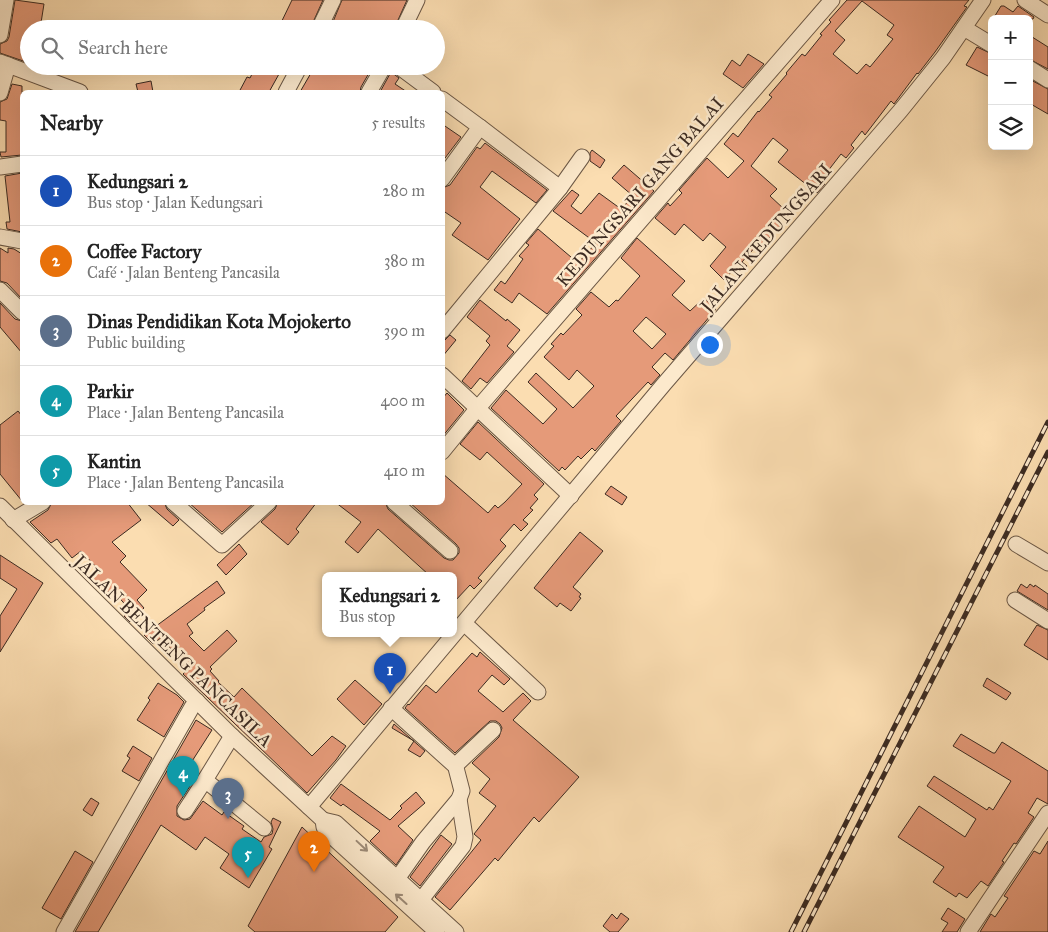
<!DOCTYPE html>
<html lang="en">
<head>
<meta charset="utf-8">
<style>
	body { margin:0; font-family:"IM FELL Great Primer",serif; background:#f6f6f6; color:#222 }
	.controls { position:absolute; right:15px; top:15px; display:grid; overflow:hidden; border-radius:8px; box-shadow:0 5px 20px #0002 }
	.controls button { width:45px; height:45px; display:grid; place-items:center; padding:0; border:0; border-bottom:1px solid #e0e0e0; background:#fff; color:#222; font:25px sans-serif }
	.you { position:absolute; left:709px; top:344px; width:18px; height:18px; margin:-12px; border:4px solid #fff; border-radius:50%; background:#1a73e8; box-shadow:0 0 0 8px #1a73e833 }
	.badge { display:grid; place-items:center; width:32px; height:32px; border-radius:50%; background:#b45309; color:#fff; font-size:16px; font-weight:700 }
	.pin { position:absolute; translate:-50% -41px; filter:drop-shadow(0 1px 2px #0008) }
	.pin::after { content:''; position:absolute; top:26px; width:18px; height:15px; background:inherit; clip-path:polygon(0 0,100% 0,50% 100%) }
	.popup { position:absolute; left:322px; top:572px; width:135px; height:65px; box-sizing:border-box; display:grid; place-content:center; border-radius:8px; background:#fff; filter:drop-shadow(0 1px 4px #0005); font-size:16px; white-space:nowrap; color:#767676 }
	.popup b { font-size:19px; color:#222 }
	.popup::after { content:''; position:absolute; left:50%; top:100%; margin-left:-10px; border:10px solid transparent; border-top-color:#fff }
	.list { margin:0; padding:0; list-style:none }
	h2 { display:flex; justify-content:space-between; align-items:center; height:65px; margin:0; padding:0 20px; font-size:21px }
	h2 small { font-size:16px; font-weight:400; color:#767676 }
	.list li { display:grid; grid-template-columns:32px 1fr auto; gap:15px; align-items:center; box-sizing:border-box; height:70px; padding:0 20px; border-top:1px solid #e0e0e0 }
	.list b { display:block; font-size:19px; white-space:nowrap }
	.list p { margin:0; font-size:16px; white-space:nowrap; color:#767676 }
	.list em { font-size:16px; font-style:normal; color:#767676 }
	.icon { flex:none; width:28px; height:28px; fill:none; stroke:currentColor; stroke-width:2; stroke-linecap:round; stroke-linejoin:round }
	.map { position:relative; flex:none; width:1048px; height:932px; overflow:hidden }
	.search { position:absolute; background:#fff; box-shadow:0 5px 20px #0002; left:20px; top:20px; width:425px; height:55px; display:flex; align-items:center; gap:12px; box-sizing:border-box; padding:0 18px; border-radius:28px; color:#767676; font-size:19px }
	.panel { position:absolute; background:#fff; box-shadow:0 5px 20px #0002; left:20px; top:90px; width:425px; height:415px; border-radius:8px }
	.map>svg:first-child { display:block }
	.building { fill:#e59a79; stroke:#3c2b22; fill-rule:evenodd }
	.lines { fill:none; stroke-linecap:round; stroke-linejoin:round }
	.minor-casing { stroke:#6c5846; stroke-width:17 }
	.minor { stroke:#fce9cc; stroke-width:15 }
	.rail-casing { stroke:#3c2b22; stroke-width:5 }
	.rail { stroke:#fce9cc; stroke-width:3; stroke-dasharray:9; stroke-linecap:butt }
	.oneway { stroke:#9c8a77 }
	.labels { text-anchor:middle; stroke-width:5; stroke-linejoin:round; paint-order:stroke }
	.street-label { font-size:18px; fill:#3c2b22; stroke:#fce9cc }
</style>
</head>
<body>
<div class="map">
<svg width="1048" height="932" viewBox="0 0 1048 932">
	<rect width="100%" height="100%" fill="#fbddb1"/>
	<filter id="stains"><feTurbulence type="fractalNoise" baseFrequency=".004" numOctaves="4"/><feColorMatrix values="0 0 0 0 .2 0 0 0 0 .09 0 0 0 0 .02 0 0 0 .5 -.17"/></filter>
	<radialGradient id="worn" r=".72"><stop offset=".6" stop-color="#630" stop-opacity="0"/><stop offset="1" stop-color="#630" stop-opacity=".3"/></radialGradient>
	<g class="building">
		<path d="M15 0 44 4 40 29H29V63L0 53V44L7 41 9 37Z"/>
		<path d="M292 0H323L310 29H278Z"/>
		<path d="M342 0H407L394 29H330Z"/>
		<path d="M847 0H969L964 6 967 7 935 52 918 74 917 73 894 104 891 101 865 135 862 131 851 145 854 148 846 158 841 154 821 180 825 184 817 193 778 162 788 150 773 138 751 166 777 189 770 196 784 209 776 218 782 224 760 248 757 245 742 262 747 266 739 275 733 270 724 280 710 266 726 247 710 233 703 241 684 224 675 235 655 218 668 203 670 206 682 193 679 190 707 158 728 178 744 161 724 144 733 133 738 137 758 111 759 112 772 97 769 95 787 74 786 73 802 54 805 56 822 35 820 34 831 22 829 20ZM862 1 894 25 887 35 893 39 870 67 866 64 857 74 833 54 845 40 835 31Z"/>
		<path d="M1001 6H1004L1013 12 1018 6 1034 17 1033 19H993Z"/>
		<path d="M1029 35 1048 47V69L1029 59Z"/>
		<path d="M977 47 992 54V78L966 65Z"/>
		<path d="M748 54 764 64 743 88 723 74 732 60 740 66Z"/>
		<path d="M256 66H264L279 74 269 92H239L247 77 250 78Z"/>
		<path d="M313 66H373L361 87 360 92H300L311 73 309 72Z"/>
		<path d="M391 72 399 78 395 84 407 92H380Z"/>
		<path d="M1029 79 1048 89V114L1029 103Z"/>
		<path d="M151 81 153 92H138L136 84Z"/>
		<path d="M12 84 22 86V155L1 157 0 152H6V121L0 120V102L7 99Z"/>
		<path d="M442 124 461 137 442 162Z"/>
		<path d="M485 143 547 190 536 203 492 171 480 187 520 219 488 260 452 235 461 223 442 210V188L450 185 477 147 480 149Z"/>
		<path d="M592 150 605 160 600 168 590 161V153Z"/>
		<path d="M624 165 654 191 547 314 519 293 512 303 494 290 501 281 505 284 523 259 519 256 529 245 526 243 538 229 578 263 596 243 553 211 572 190 579 195 571 206 581 214 599 193 621 209 633 196 612 178Z"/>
		<path d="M22 173V232L7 229 6 222H10L5 176Z"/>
		<path d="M637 238 685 281 672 295 690 311 704 298 716 309 673 360 665 353 652 367 660 375 651 385 648 382 616 416 621 421 595 451 592 448 581 459 578 456 565 470 562 467 559 471 491 408 506 390 543 424 557 409 528 382 536 373 573 408 594 386 577 370 569 380 544 357 554 346 551 344 561 333 563 335 582 315 576 309 591 292 609 307 616 300 618 301 640 276 621 258ZM646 317 666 334 652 349 633 331Z"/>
		<path d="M0 248 8 253V248L14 249 22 254V299L7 283 0 281Z"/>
		<path d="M480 300 506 321 507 319 520 330 507 346 514 352 487 383 480 378 471 389 462 381 490 345 486 341 490 336 467 317Z"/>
		<path d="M0 303 15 319 22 321V353L0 327Z"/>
		<path d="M450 335 456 340 442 357V343Z"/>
		<path d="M447 393 464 410 442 437V399Z"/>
		<path d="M18 411 22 416V501L0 474V425Z"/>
		<path d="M478 422 544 484 534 495 538 499 530 508 533 510 523 520 528 524 521 531 514 524 500 540 506 546 478 578 482 581 474 589 470 585 454 602V575H429L378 529 358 553 345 542 361 522 335 502H385L388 509 444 558 449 560H453L459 553V548L456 544 409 502H442V473L488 513 495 505 498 508 505 502 522 484 487 452 480 460 460 444Z"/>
		<path d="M611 486 627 497 622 505 605 494Z"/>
		<path d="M52 502H127L141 520 112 542 126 556 120 562 147 590 137 600 144 608 130 622 124 616 130 610 115 593 113 594 109 591 106 594 97 584 94 586 86 578 97 568 81 551 72 558 57 539 51 543 30 522 48 510Z"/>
		<path d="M145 502H164L167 509 179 520 173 526Z"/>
		<path d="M188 502H255L222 532Z"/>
		<path d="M278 502H317L296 529 299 532 288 545 261 522 275 509Z"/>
		<path d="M580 532 603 551 573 587 581 594 579 597 581 598 571 611 560 603 557 607 534 588Z"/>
		<path d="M239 544 247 554 226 575 217 565Z"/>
		<path d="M0 555 43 583 0 652V616L17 589 0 578Z"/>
		<path d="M217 581 225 593 204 608 205 610 187 624 193 633 189 636 204 651 227 630 237 641 210 667 212 669 210 671 219 681 218 682 234 697 242 688 312 756 332 736 346 746 336 760 307 793 183 674 187 670 174 658 176 656 162 637 153 644 144 635Z"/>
		<path d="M1021 584 1027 588 1030 584 1034 587 1035 585 1048 594V610L1017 591Z"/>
		<path d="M1037 625 1048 630V660L1024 645Z"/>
		<path d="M480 652 510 679 504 685 492 675 478 691 503 712 523 693 531 701 513 720 579 777 539 822 534 817 498 861 495 858 450 910 435 897 481 840 474 834 496 806 479 793 490 779 472 763 499 737 502 728 500 724 496 721H490L455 753 405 708 408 704 409 705 426 685 436 693 472 653 477 657Z"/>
		<path d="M987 678 1011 693 1006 700 983 686Z"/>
		<path d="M355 680 382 704 364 725 337 699Z"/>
		<path d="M158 683 177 695 184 702 164 737 137 720 150 700 148 698Z"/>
		<path d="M196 720 212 730 180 780 190 786 177 806V816L184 820 190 819 203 801 222 815 224 812 244 826 242 829 261 842 264 837 272 834 273 829 271 822 273 818 281 822 269 847 272 849 249 888 220 868 229 854 205 837 196 850 161 825 98 932H75Z"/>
		<path d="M394 724 425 751 420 757 408 750 414 741 392 728Z"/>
		<path d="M961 734 993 753H995L1002 742 1048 771V804L1037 798 1028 813 1034 817 1016 844 1014 843 1002 861 1004 862 988 886 981 881 967 898 959 893 956 897 933 882 944 867 898 837 919 806 965 837 976 819 927 786 934 776 987 810 989 807 993 810 1011 781 953 746Z"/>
		<path d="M133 746 152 758 139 781 122 771 130 758 127 756Z"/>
		<path d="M341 784 390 820 402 808 400 806 416 792 425 803 398 826 413 840 396 865 370 841 380 831 343 804 341 806 330 798Z"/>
		<path d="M91 798 99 803 92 816 83 810Z"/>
		<path d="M302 827 398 917 385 932H255L248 926Z"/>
		<path d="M441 835 452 844 420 886 410 877Z"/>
		<path d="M1048 841V932H980L991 914 995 917 1008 898 1004 896 1034 851 1040 854Z"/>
		<path d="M75 851 93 862 61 919 42 908Z"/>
		<path d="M948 908 965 919 957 932H942L948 923 941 919Z"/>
		<path d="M621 913 629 919 618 932H610L603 926 612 914 617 919Z"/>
	</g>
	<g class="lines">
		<defs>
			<g id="minor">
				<path d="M1025 0 1048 15"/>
				<path d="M964 28 992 45"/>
				<path d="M319 29 333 0"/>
				<path d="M403 29 417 0"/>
				<path d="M0 35 6 0"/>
				<path d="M0 62 80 92"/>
				<path d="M398 66 433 92"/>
				<path d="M1029 68 1048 80"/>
				<path d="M286 92 300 66"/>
				<path d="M369 92 384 66"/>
				<path d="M0 93 8 65"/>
				<path d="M442 99 480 127 442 179"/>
				<path d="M480 127 560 188"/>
				<path d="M0 167 22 164"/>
				<path d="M0 237 22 241"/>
				<path d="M0 290 22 312"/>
				<path d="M442 331 560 188 582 157"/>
				<path d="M442 375 571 496"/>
				<path d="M442 452 477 409 832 0"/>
				<path d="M173 502 222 545 269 502"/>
				<path d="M394 502 450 551"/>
				<path d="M0 506 232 736 323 820 324 827 328 833 437 932"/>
				<path d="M13 520 43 502"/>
				<path d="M1016 544 1048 563"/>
				<path d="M1015 600 1048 621"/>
				<path d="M464 623 538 692"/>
				<path d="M391 708 453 764 458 763 493 730"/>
				<path d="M205 780 232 736"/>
				<path d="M309 807 664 384 901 110 943 58 983 0"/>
				<path d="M185 811 205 780 264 828"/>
				<path d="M323 820 336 823 456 932"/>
				<path d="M397 879 423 842 459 799 462 791 455 764"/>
				<path d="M421 900 463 846 465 837 459 799"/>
				<path d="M64 932 192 707 197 701"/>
				<path d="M968 932 1048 813"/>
			</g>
		</defs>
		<use href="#minor" class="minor-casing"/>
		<use href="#minor" class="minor"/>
		<defs>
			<g id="rail">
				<path d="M791 932 1048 422"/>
				<path d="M804 932 1048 452"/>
			</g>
		</defs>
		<use href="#rail" class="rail-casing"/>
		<use href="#rail" class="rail"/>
	</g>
	<defs><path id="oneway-shaft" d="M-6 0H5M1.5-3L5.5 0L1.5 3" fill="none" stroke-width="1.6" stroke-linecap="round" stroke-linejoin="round" transform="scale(1.25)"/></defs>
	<g class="oneway">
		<use href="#oneway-shaft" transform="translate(362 846) rotate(43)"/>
		<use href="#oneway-shaft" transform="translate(401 899) rotate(-138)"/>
	</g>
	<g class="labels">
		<g class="street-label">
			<text transform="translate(640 192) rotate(-49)" y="6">KEDUNGSARI GANG BALAI</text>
			<text transform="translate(766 238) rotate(-49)" y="6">JALAN KEDUNGSARI</text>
			<text transform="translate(173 651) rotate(44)" y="6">JALAN BENTENG PANCASILA</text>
		</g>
	</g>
	<rect width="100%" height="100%" filter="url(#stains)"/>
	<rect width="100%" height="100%" fill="url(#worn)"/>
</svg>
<div class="controls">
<button>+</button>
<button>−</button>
<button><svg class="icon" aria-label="layers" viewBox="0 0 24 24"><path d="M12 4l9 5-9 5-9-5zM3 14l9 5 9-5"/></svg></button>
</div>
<div class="you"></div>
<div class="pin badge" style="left:390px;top:694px;background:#1a4fb4">1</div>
<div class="popup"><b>Kedungsari 2</b>Bus stop</div>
<div class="pin badge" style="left:314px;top:872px;background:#e8710a">2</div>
<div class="pin badge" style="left:228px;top:819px;background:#5c6f8a">3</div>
<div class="pin badge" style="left:183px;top:797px;background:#0f9aa8">4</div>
<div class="pin badge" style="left:248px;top:878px;background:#0f9aa8">5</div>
<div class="search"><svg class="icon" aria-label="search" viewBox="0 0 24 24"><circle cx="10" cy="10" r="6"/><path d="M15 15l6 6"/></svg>Search here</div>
<section class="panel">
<h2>Nearby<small>5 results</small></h2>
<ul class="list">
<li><span class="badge" style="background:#1a4fb4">1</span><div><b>Kedungsari 2</b><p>Bus stop · Jalan Kedungsari</p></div><em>280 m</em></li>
<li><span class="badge" style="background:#e8710a">2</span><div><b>Coffee Factory</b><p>Café · Jalan Benteng Pancasila</p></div><em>380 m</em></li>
<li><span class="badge" style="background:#5c6f8a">3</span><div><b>Dinas Pendidikan Kota Mojokerto</b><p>Public building</p></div><em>390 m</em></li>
<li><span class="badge" style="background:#0f9aa8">4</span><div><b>Parkir</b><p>Place · Jalan Benteng Pancasila</p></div><em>400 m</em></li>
<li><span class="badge" style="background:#0f9aa8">5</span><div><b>Kantin</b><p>Place · Jalan Benteng Pancasila</p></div><em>410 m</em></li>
</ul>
</section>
</div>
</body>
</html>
